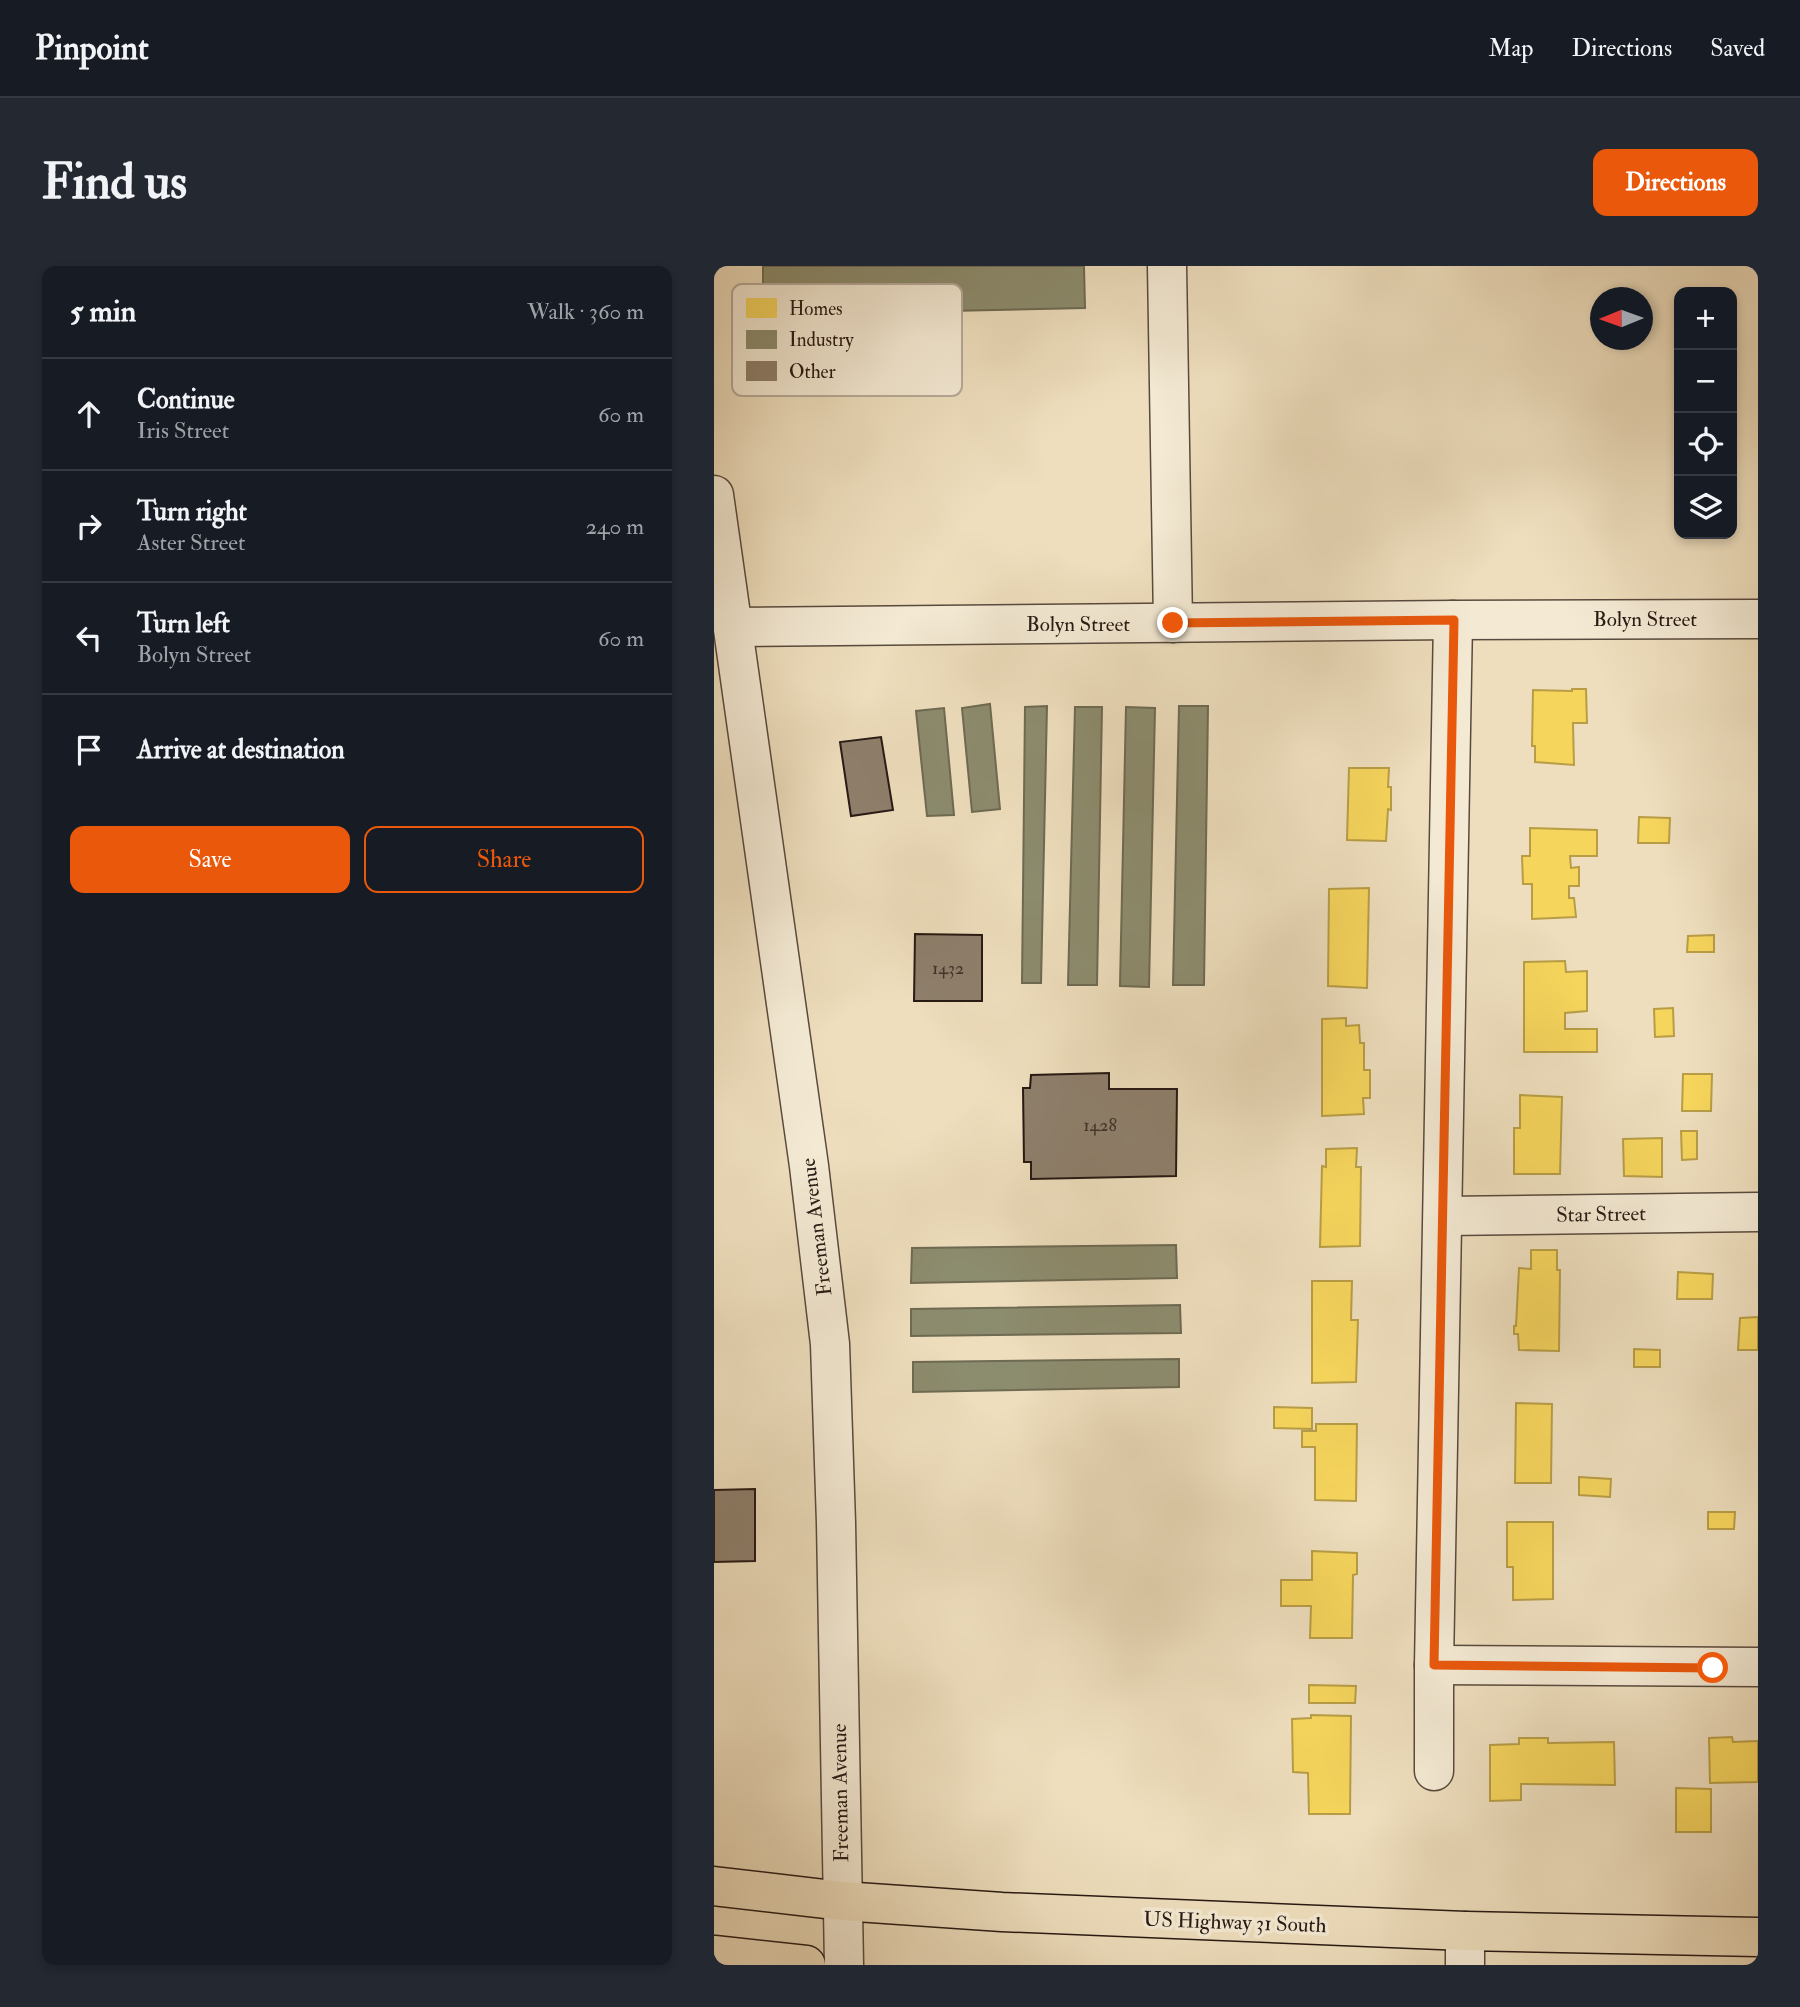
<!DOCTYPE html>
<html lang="en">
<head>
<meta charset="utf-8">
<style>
	body { margin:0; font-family:"IM FELL Double Pica",serif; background:#242831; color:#f1f3f6 }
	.controls { position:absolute; right:21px; top:21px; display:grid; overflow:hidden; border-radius:14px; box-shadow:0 4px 10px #0003 }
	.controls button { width:63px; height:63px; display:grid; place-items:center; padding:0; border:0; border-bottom:2px solid #363941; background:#171b24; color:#f1f3f6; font:35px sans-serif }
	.compass { position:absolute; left:876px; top:21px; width:63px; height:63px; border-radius:50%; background:#171b24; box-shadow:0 4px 10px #0003; rotate:269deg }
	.stop { position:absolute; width:21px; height:21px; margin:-16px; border:5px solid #ea580c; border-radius:50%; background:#fff }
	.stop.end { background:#ea580c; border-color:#fff; box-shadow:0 2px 7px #0008 }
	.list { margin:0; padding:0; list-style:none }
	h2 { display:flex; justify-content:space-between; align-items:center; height:91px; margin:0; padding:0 28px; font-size:30px }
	h2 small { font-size:23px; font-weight:400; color:#9ea1a6 }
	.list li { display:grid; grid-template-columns:46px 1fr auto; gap:21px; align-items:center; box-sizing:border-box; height:112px; padding:0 28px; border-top:2px solid #363941 }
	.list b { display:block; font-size:26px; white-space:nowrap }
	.list p { margin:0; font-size:23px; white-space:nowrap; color:#9ea1a6 }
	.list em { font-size:23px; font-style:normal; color:#9ea1a6 }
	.actions { display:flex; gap:14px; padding:21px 28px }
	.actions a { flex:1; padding:16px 0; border:2px solid #ea580c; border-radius:14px; text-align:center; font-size:24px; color:#ea580c }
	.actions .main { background:#ea580c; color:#fff }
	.icon { flex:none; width:38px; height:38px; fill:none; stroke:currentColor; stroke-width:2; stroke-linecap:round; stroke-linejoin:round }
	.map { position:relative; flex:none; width:1044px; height:1699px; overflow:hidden; border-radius:14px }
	header { display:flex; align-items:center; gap:42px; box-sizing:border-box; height:98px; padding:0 35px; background:#171b24; border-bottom:2px solid #363941 }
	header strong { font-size:33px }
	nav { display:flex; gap:38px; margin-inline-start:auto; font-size:24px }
	.intro { display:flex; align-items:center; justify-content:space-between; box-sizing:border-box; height:168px; padding:0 42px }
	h1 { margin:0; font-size:49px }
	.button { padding:18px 32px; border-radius:14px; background:#ea580c; color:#fff; font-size:24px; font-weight:700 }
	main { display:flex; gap:42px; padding:0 42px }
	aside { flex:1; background:#171b24; border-radius:14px; box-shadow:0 4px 10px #0003 }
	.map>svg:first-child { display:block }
	.homes { fill:#f6d55c; stroke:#b89d46; stroke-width:2 }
	.industry { fill:#8c8c6e; stroke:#6e6a53; stroke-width:2 }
	.building { fill:#8e7f6c; stroke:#271914; stroke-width:2 }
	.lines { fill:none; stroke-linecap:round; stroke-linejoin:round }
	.minor-casing { stroke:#594a3e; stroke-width:41 }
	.major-casing { stroke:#271914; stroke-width:41 }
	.minor { stroke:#f4ead4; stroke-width:38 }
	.major { stroke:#eedebd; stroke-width:38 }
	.route { stroke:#ea580c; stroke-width:9 }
	.labels { text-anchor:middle; stroke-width:7; stroke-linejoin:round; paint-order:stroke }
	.number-label { font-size:18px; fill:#41322a }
	.street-label { font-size:21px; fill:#271914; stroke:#f4ead4 }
	.key { fill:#f4ead4; stroke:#b6ab9a; stroke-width:2 }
	.key-label { font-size:19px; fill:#271914 }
</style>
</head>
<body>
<header>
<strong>Pinpoint</strong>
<nav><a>Map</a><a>Directions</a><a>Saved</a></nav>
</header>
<div class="intro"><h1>Find us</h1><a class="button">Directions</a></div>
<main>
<aside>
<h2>5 min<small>Walk · 360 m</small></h2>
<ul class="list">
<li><svg class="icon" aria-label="ahead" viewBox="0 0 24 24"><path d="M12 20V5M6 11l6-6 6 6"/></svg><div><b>Continue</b><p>Iris Street</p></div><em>60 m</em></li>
<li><svg class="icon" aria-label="right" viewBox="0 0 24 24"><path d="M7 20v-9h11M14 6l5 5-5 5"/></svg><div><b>Turn right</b><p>Aster Street</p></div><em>240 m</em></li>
<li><svg class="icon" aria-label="left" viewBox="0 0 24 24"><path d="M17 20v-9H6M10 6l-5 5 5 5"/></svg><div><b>Turn left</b><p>Bolyn Street</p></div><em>60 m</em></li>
<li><svg class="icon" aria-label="arrive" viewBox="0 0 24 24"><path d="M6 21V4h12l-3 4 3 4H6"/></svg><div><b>Arrive at destination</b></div></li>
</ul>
<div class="actions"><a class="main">Save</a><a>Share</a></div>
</aside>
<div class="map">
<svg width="1044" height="1699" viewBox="0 0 1044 1699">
	<rect width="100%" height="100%" fill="#eedebd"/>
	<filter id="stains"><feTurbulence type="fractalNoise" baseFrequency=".00286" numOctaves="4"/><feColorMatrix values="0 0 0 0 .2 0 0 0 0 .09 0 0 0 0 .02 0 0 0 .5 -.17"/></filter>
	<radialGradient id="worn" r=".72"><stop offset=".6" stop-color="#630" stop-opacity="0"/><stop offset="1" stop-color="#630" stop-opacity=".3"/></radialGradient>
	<g class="homes">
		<path d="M858 423H872L873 457H859L860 499 821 496V480H818L819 424 858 425Z"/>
		<path d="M635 502H675L674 521H677V544L674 543 672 575 633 574Z"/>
		<path d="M925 551 956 552 955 577H924Z"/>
		<path d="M816 562 883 564V590H856L857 602 865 601V620H855V632H860L862 651 818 653V618H809L808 590H816Z"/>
		<path d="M655 622 653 722 614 720 615 623Z"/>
		<path d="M1000 669V686H973L974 670Z"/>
		<path d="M851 695 852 706 873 705V745L851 747V763H883V786H810V696Z"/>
		<path d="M959 742 960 770 941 771 940 743Z"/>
		<path d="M632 752V760L645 759 646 777H650V804H656V832H649L650 848 608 850V753Z"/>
		<path d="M969 808H998L997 845H968Z"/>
		<path d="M806 829 848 831 846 908H800V862H806Z"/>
		<path d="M967 865H983V893L968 894Z"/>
		<path d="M948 872V911L910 910 909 873Z"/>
		<path d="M643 882 642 901H647L646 980 606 981 608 900 612 901V883Z"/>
		<path d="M817 984H843V1004H846L845 1085 805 1084 804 1068H800V1060H802L805 1002 817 1003Z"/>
		<path d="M964 1006 999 1008 998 1033H963Z"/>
		<path d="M598 1015H638L637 1054H644L642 1116 598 1117Z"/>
		<path d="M1044 1051V1084H1024L1026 1052Z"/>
		<path d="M920 1083 946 1084V1101H920Z"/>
		<path d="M802 1137 838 1138 837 1217H801Z"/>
		<path d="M560 1141 598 1142V1163L560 1162Z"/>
		<path d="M602 1158H643L642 1235 601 1234V1181H588V1165H602Z"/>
		<path d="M865 1211 897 1213 896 1231 865 1229Z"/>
		<path d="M994 1246H1021L1020 1263H994Z"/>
		<path d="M793 1256H839V1333L799 1334V1301H793Z"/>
		<path d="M598 1285 643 1287V1308L639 1309 638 1372H596L597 1340H567V1314H598Z"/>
		<path d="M595 1419 642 1420 641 1437H595Z"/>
		<path d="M597 1449 637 1450 636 1548H595L594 1507 579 1506 578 1453 597 1452Z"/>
		<path d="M1018 1471 1019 1476 1044 1475V1516L996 1517 995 1472Z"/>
		<path d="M805 1472H834V1477L900 1476 901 1519 807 1518V1534L776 1535V1479L805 1478Z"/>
		<path d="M962 1522 997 1523V1566H962Z"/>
	</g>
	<g class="industry">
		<path d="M49 0H370L371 42 98 48 96 33H49Z"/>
		<path d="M276 438 286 543 258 546 248 442Z"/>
		<path d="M333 440 327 717H308L311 441Z"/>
		<path d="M465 440H494L490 719H459Z"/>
		<path d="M361 441H388L383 719H354Z"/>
		<path d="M412 441 441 442 435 721 406 720Z"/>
		<path d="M230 442 240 549 213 550 202 445Z"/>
		<path d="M462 979 463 1012 197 1017 198 982Z"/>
		<path d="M466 1039 467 1067 197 1070V1043Z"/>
		<path d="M465 1093V1121L199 1126V1096Z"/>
	</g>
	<g class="building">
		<path d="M167 471 179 544 137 550 126 476Z"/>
		<path d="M201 668 268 669V735H200Z"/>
		<path d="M395 807V823H463L462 910 317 913V896H310L309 822H316L317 809Z"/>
		<path d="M41 1223V1295L0 1296V1224Z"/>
	</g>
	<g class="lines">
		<defs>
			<g id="minor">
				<path d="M453 0 459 357"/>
				<path d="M0 229 95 900 116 1078 122 1257 130 1699"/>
				<path d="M19 361 739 354 1044 353"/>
				<path d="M730 950 1044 946"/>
				<path d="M720 1399 1044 1401"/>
				<path d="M720 1505V1399L739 354"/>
				<path d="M751 1665V1699"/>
			</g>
			<g id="major">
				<path d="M0 1620 128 1635 288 1646 751 1665 1044 1671"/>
				<path d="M0 1689 92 1699"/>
			</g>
		</defs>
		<use href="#minor" class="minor-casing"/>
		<use href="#major" class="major-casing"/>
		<use href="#minor" class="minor"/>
		<use href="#major" class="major"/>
	</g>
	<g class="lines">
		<path class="route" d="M459 357 740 354 720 1399 999 1402"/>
	</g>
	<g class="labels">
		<g class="number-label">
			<text x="234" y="708">1432</text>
			<text x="386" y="865">1428</text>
		</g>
		<g class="street-label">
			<text x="931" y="360">Bolyn Street</text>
			<text x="364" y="365">Bolyn Street</text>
			<text transform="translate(887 948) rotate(-1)" y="7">Star Street</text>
			<text transform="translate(102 961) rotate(-97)" y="7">Freeman Avenue</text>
			<text transform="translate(126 1527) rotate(-91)" y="7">Freeman Avenue</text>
			<text transform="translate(521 1656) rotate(2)" y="7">US Highway 31 South</text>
		</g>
	</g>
	<rect x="18" y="18" width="230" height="112" rx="10" class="key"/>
	<rect x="32" y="32" width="31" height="20" fill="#f6d55c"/>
	<rect x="32" y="64" width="31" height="19" fill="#8c8c6e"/>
	<rect x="32" y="95" width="31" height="20" fill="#8e7f6c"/>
	<g class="key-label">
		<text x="75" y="49">Homes</text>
		<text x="75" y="80">Industry</text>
		<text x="75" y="112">Other</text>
	</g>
	<rect width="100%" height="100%" filter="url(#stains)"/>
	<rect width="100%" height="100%" fill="url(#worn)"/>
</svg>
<div class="controls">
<button>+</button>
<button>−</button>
<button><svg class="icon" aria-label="locate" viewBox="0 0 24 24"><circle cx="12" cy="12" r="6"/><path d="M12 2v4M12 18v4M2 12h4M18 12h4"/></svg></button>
<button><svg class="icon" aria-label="layers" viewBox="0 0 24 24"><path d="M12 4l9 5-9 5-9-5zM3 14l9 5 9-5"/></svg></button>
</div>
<svg class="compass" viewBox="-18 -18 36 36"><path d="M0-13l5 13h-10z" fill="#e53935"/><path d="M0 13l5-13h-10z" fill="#9ea1a6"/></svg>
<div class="stop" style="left:999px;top:1402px"></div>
<div class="stop end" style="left:459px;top:357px"></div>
</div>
</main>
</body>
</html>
